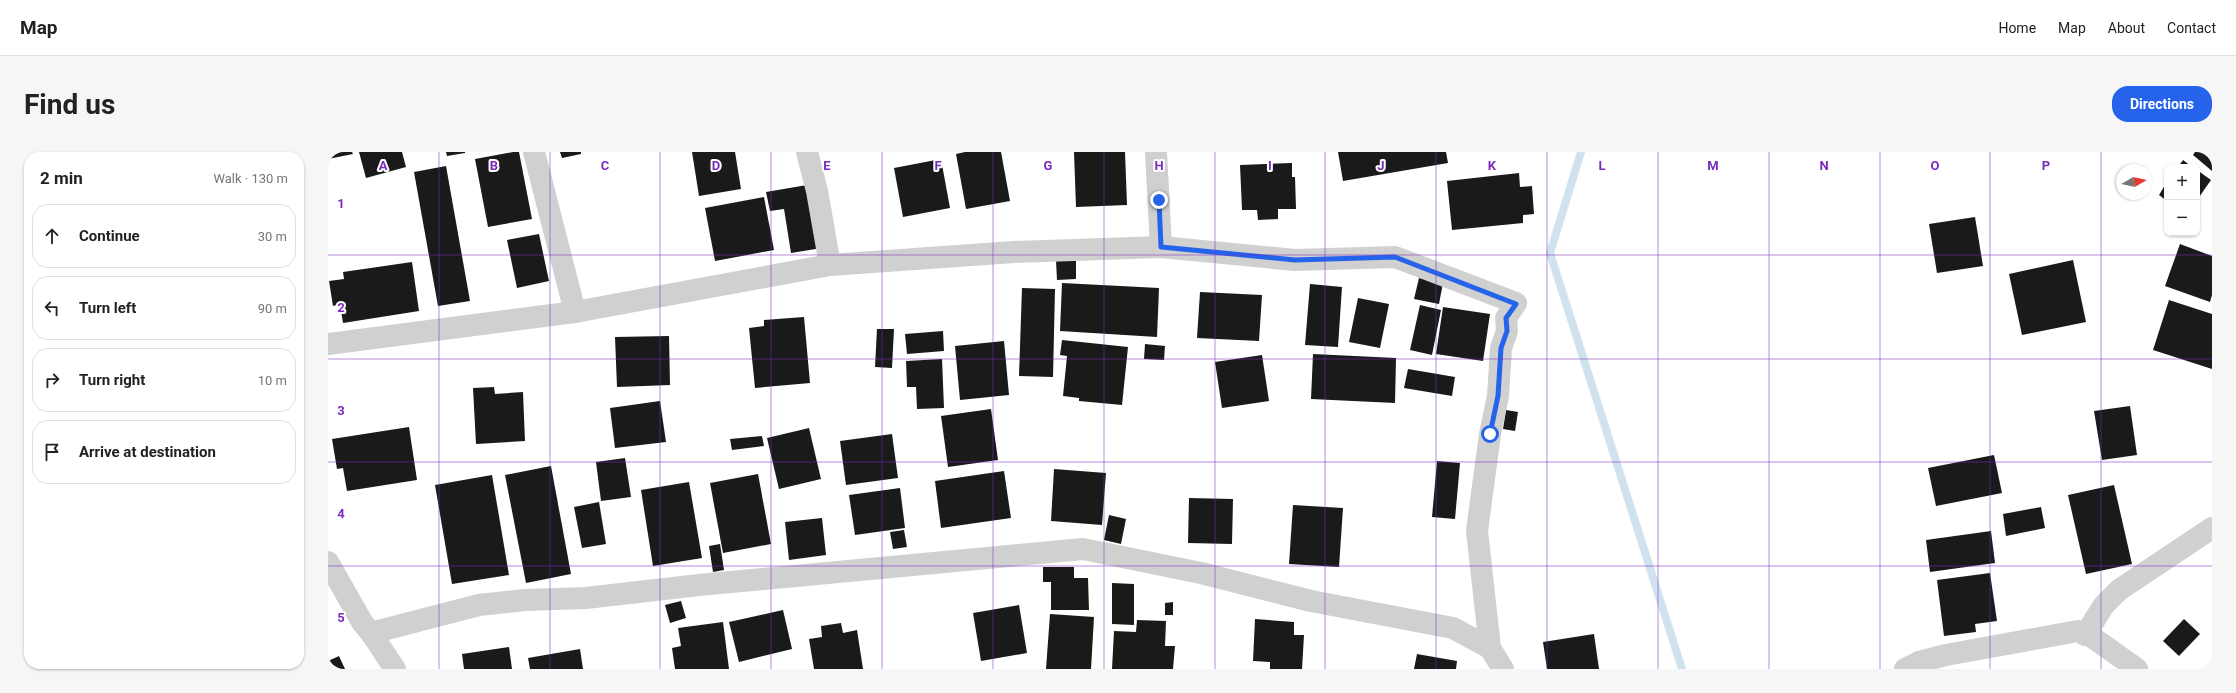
<!DOCTYPE html>
<html lang="en">
<head>
<meta charset="utf-8">
<style>
	body { margin:0; font-family:Roboto,sans-serif; background:#f6f6f6; color:#222 }
	.controls { position:absolute; right:12px; top:12px; display:grid; overflow:hidden; border-radius:8px; box-shadow:0 1px 3px #0004 }
	.controls button { width:36px; height:36px; display:grid; place-items:center; padding:0; border:0; border-bottom:1px solid #e0e0e0; background:#fff; color:#222; font:20px sans-serif }
	.compass { position:absolute; left:1788px; top:12px; width:36px; height:36px; border-radius:50%; background:#fff; box-shadow:0 1px 3px #0004; rotate:81deg }
	.stop { position:absolute; width:12px; height:12px; margin:-9px; border:3px solid #2563eb; border-radius:50%; background:#fff }
	.stop.end { background:#2563eb; border-color:#fff; box-shadow:0 1px 4px #0008 }
	.list { margin:0; padding:0; list-style:none }
	h2 { display:flex; justify-content:space-between; align-items:center; height:52px; margin:0; padding:0 16px; font-size:17px }
	h2 small { font-size:13px; font-weight:400; color:#767676 }
	.list li { display:grid; grid-template-columns:26px 1fr auto; gap:12px; align-items:center; box-sizing:border-box; height:64px; margin:0 8px 8px; padding:0 8px; border:1px solid #e0e0e0; border-radius:16px }
	.list b { display:block; font-size:15px; white-space:nowrap }
	.list em { font-size:13px; font-style:normal; color:#767676 }
	.icon { flex:none; width:22px; height:22px; fill:none; stroke:currentColor; stroke-width:2; stroke-linecap:round; stroke-linejoin:round }
	.map { position:relative; flex:none; width:1884px; height:517px; overflow:hidden; border-radius:16px }
	header { display:flex; align-items:center; gap:24px; box-sizing:border-box; height:56px; padding:0 20px; background:#fff; border-bottom:1px solid #e0e0e0 }
	header strong { font-size:19px }
	nav { display:flex; gap:22px; margin-inline-start:auto; font-size:14px }
	.intro { display:flex; align-items:center; justify-content:space-between; box-sizing:border-box; height:96px; padding:0 24px }
	h1 { margin:0; font-size:28px }
	.button { padding:10px 18px; border-radius:16px; background:#2563eb; color:#fff; font-size:14px; font-weight:700 }
	main { display:flex; gap:24px; padding:0 24px }
	aside { flex:1; background:#fff; border-radius:16px; box-shadow:0 1px 3px #0004 }
	.map>svg:first-child { display:block }
	.lines { fill:none; stroke-linecap:round; stroke-linejoin:round }
	.stream { stroke:#cfe2ee; stroke-width:8 }
	.building { fill:#1a1a1a }
	.street { stroke:#d0d0d0; stroke-width:22 }
	.route { stroke:#2563eb; stroke-width:5 }
	.grid { fill:none; stroke:#7b2cbf; stroke-width:1; stroke-opacity:0.55 }
	.grid-label { font-size:13px; text-anchor:middle; font-weight:bold; fill:#7b2cbf; stroke:#fff; stroke-width:4; stroke-linejoin:round; paint-order:stroke }
</style>
</head>
<body>
<header>
<strong>Map</strong>
<nav><a>Home</a><a>Map</a><a>About</a><a>Contact</a></nav>
</header>
<div class="intro"><h1>Find us</h1><a class="button">Directions</a></div>
<main>
<aside>
<h2>2 min<small>Walk · 130 m</small></h2>
<ul class="list">
<li><svg class="icon" aria-label="ahead" viewBox="0 0 24 24"><path d="M12 20V5M6 11l6-6 6 6"/></svg><div><b>Continue</b></div><em>30 m</em></li>
<li><svg class="icon" aria-label="left" viewBox="0 0 24 24"><path d="M17 20v-9H6M10 6l-5 5 5 5"/></svg><div><b>Turn left</b></div><em>90 m</em></li>
<li><svg class="icon" aria-label="right" viewBox="0 0 24 24"><path d="M7 20v-9h11M14 6l5 5-5 5"/></svg><div><b>Turn right</b></div><em>10 m</em></li>
<li><svg class="icon" aria-label="arrive" viewBox="0 0 24 24"><path d="M6 21V4h12l-3 4 3 4H6"/></svg><div><b>Arrive at destination</b></div></li>
</ul>
</aside>
<div class="map">
<svg width="1884" height="517" viewBox="0 0 1884 517">
	<rect width="100%" height="100%" fill="#fff"/>
	<g class="lines">
		<path class="stream" d="M1253 0 1222 101 1354 517"/>
	</g>
	<g class="building">
		<path d="M0 0H24L25 2 0 7Z"/>
		<path d="M31 0H74L78 15 38 26Z"/>
		<path d="M118 0H137V1L119 4Z"/>
		<path d="M185 0H191L204 67 160 75 147 7Z"/>
		<path d="M232 0H253V2L234 6Z"/>
		<path d="M364 0H407L413 37 371 44Z"/>
		<path d="M637 0H673L682 49 638 57 628 2Z"/>
		<path d="M746 0H797L799 53 748 55Z"/>
		<path d="M1010 0H1118L1120 11 1015 29Z"/>
		<path d="M1867 0H1884V19L1865 3Z"/>
		<path d="M613 7 622 56 575 65 566 16Z"/>
		<path d="M1855 8 1864 15H1850Z"/>
		<path d="M964 11V25H967L968 57H950V67L930 68 929 58H914L912 13Z"/>
		<path d="M118 14 142 149 110 154 86 20Z"/>
		<path d="M1869 18 1883 28 1869 48Z"/>
		<path d="M1191 21 1192 35 1204 34 1206 62 1195 63V71L1124 78 1119 29Z"/>
		<path d="M1839 30V49L1831 43Z"/>
		<path d="M479 33 494 96 463 101 456 57 442 59 438 40Z"/>
		<path d="M436 45 446 98 387 109 377 56Z"/>
		<path d="M1647 65 1655 114 1609 121 1601 72Z"/>
		<path d="M211 82 221 129 189 136 179 88Z"/>
		<path d="M1852 92 1884 104V143L1882 150 1837 134Z"/>
		<path d="M1745 108 1758 170 1694 183 1681 122Z"/>
		<path d="M728 109H748V127L729 128Z"/>
		<path d="M84 110 91 159 15 171 12 152 5 154 1 129 16 127 15 120Z"/>
		<path d="M1091 126 1115 131 1111 152 1086 147Z"/>
		<path d="M734 131 831 136 829 185 732 179Z"/>
		<path d="M982 132 1014 135 1010 195 977 193Z"/>
		<path d="M694 136 727 137 725 225 691 224Z"/>
		<path d="M872 140 934 143 931 189 869 186Z"/>
		<path d="M1030 146 1061 152 1052 196 1021 190Z"/>
		<path d="M1841 148 1884 162V217L1825 198Z"/>
		<path d="M1092 153 1113 158 1104 203 1082 198Z"/>
		<path d="M1115 155 1162 162 1155 209 1108 202Z"/>
		<path d="M476 165 482 231 427 236 421 176 436 174V168Z"/>
		<path d="M549 177H566L564 216 547 215Z"/>
		<path d="M615 179 616 199 579 202 577 182Z"/>
		<path d="M341 184 342 233 289 235 287 185Z"/>
		<path d="M734 188 800 195 794 253 751 249V246L735 244 739 204 732 203Z"/>
		<path d="M676 189 681 243 632 248 627 194Z"/>
		<path d="M817 192 837 194 836 208 816 207Z"/>
		<path d="M985 202 1068 206 1067 251 983 247Z"/>
		<path d="M934 203 941 249 894 256 887 210Z"/>
		<path d="M614 207 616 256 589 257 588 235H579L578 209Z"/>
		<path d="M1080 217 1127 225 1124 244 1076 236Z"/>
		<path d="M166 235 167 242 195 240 197 289 148 292 145 236Z"/>
		<path d="M332 249 338 290 287 296 282 256Z"/>
		<path d="M1802 254 1809 303 1774 308 1766 259Z"/>
		<path d="M663 257 670 308 620 315 613 264Z"/>
		<path d="M1178 258 1190 260 1187 279 1175 277Z"/>
		<path d="M81 275 89 328 19 339 15 316 9 317 4 287Z"/>
		<path d="M481 276 493 327 451 337 439 286Z"/>
		<path d="M564 282 570 326 518 333 512 289Z"/>
		<path d="M434 284 436 294 404 298 402 287Z"/>
		<path d="M1666 303 1674 341 1608 354 1600 316Z"/>
		<path d="M297 306 303 345 273 349 268 310Z"/>
		<path d="M1109 309 1132 311 1127 367 1104 365Z"/>
		<path d="M223 314 243 422 198 431 177 323Z"/>
		<path d="M726 317 778 321 774 373 723 369Z"/>
		<path d="M676 319 683 366 613 376 607 329Z"/>
		<path d="M430 322 443 392 395 401 382 331Z"/>
		<path d="M164 323 181 423 124 432 107 333Z"/>
		<path d="M361 330 374 406 325 414 313 338Z"/>
		<path d="M1786 333 1804 412 1758 422 1740 343Z"/>
		<path d="M572 336 577 376 527 383 521 343Z"/>
		<path d="M861 346 905 347 904 392 860 391Z"/>
		<path d="M271 350 278 392 254 396 246 355Z"/>
		<path d="M965 353 1015 356 1011 415 961 412Z"/>
		<path d="M1713 355 1717 376 1678 384 1675 362Z"/>
		<path d="M781 363 798 367 793 392 776 388Z"/>
		<path d="M494 366 498 403 461 408 457 370Z"/>
		<path d="M576 378 579 395 565 397 562 380Z"/>
		<path d="M1663 379 1667 411 1602 420 1598 388Z"/>
		<path d="M392 392 396 418 385 420 381 394Z"/>
		<path d="M715 415H746V426H760L761 458H723V430H715Z"/>
		<path d="M1662 421 1669 469 1647 472 1648 480 1616 484 1609 428Z"/>
		<path d="M784 431 806 432V473L784 472Z"/>
		<path d="M353 449 358 466 342 471 337 453Z"/>
		<path d="M845 450V463H837V451Z"/>
		<path d="M691 453 699 501 653 509 645 461Z"/>
		<path d="M455 458 464 497 411 510 401 470Z"/>
		<path d="M722 462 766 465 763 517H718Z"/>
		<path d="M927 467 966 470V483H976L974 517H942V510L925 509Z"/>
		<path d="M1856 467 1872 482 1851 504 1835 489Z"/>
		<path d="M809 468 838 469 837 494H847L845 517H784L786 479 808 480Z"/>
		<path d="M395 470 401 517H347L344 496 353 494 350 476Z"/>
		<path d="M513 471 515 481 529 478 535 517H486L481 487 494 485 493 474Z"/>
		<path d="M1266 482 1271 517H1219L1215 490Z"/>
		<path d="M181 495 184 517H136L134 502Z"/>
		<path d="M252 497 255 517H202L200 506Z"/>
		<path d="M1089 502 1129 509 1128 517H1086Z"/>
		<path d="M11 504 17 517H0V509Z"/>
	</g>
	<g class="lines">
		<g class="street">
			<path d="M206 0 247 160"/>
			<path d="M479 0 489 39 502 113"/>
			<path d="M828 0 833 95"/>
			<path d="M0 192 247 160 502 113 686 100 833 95 967 108 1067 105 1188 151 1178 166 1179 179 1173 196 1170 244 1162 282 1149 379 1162 496"/>
			<path d="M0 410 34 470 43 481 151 453 197 448 258 446 371 433 755 397 873 421 983 449 1125 476 1162 496 1175 517"/>
			<path d="M43 481 67 517"/>
			<path d="M1757 483 1776 453 1791 438 1884 376"/>
			<path d="M1577 517 1591 510 1618 503 1750 479 1764 485 1809 517"/>
		</g>
	</g>
	<g class="lines">
		<path class="route" d="M831 48 833 95 967 108 1067 105 1188 152 1178 166 1179 179 1173 196 1170 244 1162 282"/>
	</g>
	<path class="grid" d="M111 0V517M222 0V517M332 0V517M443 0V517M554 0V517M665 0V517M776 0V517M887 0V517M997 0V517M1108 0V517M1219 0V517M1330 0V517M1441 0V517M1552 0V517M1662 0V517M1773 0V517M0 103H1884M0 207H1884M0 310H1884M0 414H1884"/>
	<g class="grid-label">
		<text x="55" y="18">A</text>
		<text x="166" y="18">B</text>
		<text x="277" y="18">C</text>
		<text x="388" y="18">D</text>
		<text x="499" y="18">E</text>
		<text x="610" y="18">F</text>
		<text x="720" y="18">G</text>
		<text x="831" y="18">H</text>
		<text x="942" y="18">I</text>
		<text x="1053" y="18">J</text>
		<text x="1164" y="18">K</text>
		<text x="1274" y="18">L</text>
		<text x="1385" y="18">M</text>
		<text x="1496" y="18">N</text>
		<text x="1607" y="18">O</text>
		<text x="1718" y="18">P</text>
		<text x="13" y="56">1</text>
		<text x="13" y="160">2</text>
		<text x="13" y="263">3</text>
		<text x="13" y="366">4</text>
		<text x="13" y="470">5</text>
	</g>
</svg>
<div class="controls">
<button>+</button>
<button>−</button>
</div>
<svg class="compass" viewBox="-18 -18 36 36"><path d="M0-13l5 13h-10z" fill="#e53935"/><path d="M0 13l5-13h-10z" fill="#767676"/></svg>
<div class="stop" style="left:1162px;top:282px"></div>
<div class="stop end" style="left:831px;top:48px"></div>
</div>
</main>
</body>
</html>
